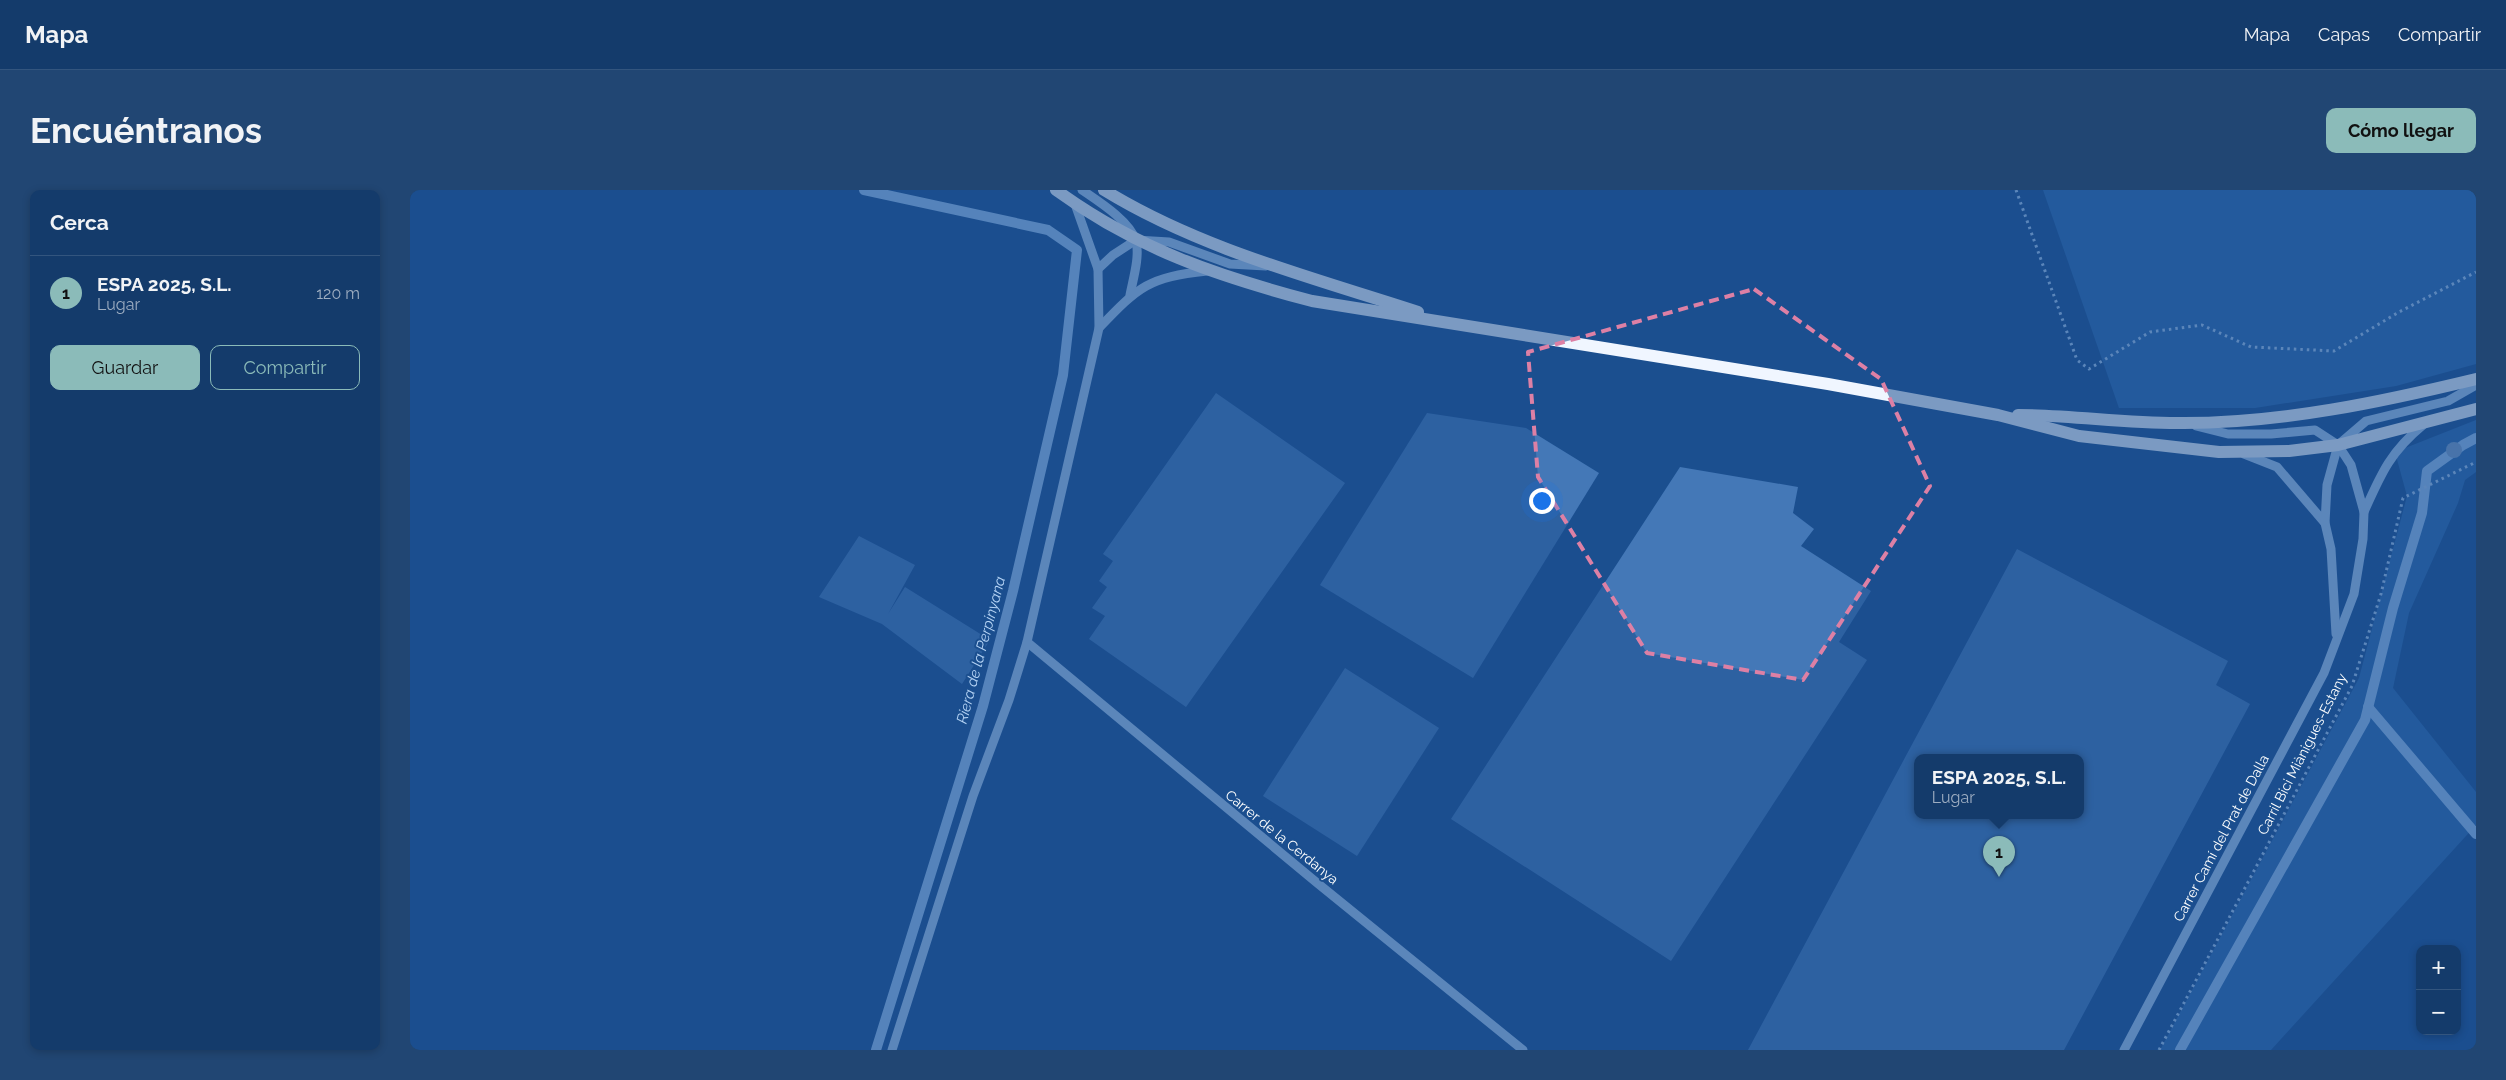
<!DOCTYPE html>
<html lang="es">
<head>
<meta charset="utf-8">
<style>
	body { margin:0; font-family:Raleway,sans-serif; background:#214673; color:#f1f3f6 }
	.controls { position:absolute; right:15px; bottom:15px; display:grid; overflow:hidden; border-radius:10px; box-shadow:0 2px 8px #0003 }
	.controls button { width:45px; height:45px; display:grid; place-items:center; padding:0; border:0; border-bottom:1px solid #33557e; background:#143b6b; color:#f1f3f6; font:25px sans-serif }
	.you { position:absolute; left:1131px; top:310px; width:18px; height:18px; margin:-12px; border:4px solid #fff; border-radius:50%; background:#1a73e8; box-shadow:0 0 0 8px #1a73e833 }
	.badge { display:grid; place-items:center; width:32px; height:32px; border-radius:50%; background:#8bbbb9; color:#111; font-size:16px; font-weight:700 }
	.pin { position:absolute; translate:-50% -41px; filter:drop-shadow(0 1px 2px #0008) }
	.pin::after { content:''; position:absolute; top:26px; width:18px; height:15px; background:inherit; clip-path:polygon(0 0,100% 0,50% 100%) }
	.popup { position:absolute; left:1504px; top:564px; width:170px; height:65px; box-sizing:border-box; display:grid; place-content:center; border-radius:10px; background:#143b6b; filter:drop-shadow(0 1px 4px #0005); font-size:16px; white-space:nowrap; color:#9dadc1 }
	.popup b { font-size:19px; color:#f1f3f6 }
	.popup::after { content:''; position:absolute; left:50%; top:100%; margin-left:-10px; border:10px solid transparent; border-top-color:#143b6b }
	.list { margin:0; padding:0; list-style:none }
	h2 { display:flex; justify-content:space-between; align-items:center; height:65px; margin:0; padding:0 20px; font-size:21px }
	h2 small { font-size:16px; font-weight:400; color:#9dadc1 }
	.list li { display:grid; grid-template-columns:32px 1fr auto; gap:15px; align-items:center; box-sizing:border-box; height:75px; padding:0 20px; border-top:1px solid #33557e }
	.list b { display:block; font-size:19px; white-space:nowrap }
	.list p { margin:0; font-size:16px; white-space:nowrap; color:#9dadc1 }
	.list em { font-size:16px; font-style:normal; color:#9dadc1 }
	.actions { display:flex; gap:10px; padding:15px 20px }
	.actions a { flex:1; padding:11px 0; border:1px solid #8bbbb9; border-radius:10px; text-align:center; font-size:18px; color:#8bbbb9 }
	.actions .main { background:#8bbbb9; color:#111 }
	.map { position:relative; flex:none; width:2066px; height:860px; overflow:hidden; border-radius:10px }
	header { display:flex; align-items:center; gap:30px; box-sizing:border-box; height:70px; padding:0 25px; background:#143b6b; border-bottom:1px solid #33557e }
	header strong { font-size:24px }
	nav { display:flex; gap:28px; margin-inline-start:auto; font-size:18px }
	.intro { display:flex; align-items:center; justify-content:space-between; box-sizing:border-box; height:120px; padding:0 30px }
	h1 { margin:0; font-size:35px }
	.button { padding:12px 22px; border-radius:10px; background:#8bbbb9; color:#111; font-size:18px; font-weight:700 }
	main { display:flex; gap:30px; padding:0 30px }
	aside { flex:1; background:#143b6b; border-radius:10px; box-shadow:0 2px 8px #0003 }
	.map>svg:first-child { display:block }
	.green { fill:#2e69ad }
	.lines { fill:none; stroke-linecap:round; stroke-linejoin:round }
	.stream { stroke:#9cc4f0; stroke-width:10 }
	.building { fill:#4478b7; fill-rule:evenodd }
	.path { stroke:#a9c9ee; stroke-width:3; stroke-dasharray:2.5 4; stroke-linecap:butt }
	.minor { stroke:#a9c9ee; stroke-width:9 }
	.major { stroke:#f0f6ff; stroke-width:12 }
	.tree { fill:#7ea0ca }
	.marked { fill:none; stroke:#dd80a5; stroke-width:4; stroke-dasharray:10 6; stroke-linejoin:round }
	.labels { text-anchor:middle; stroke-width:4; stroke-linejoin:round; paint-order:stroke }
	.street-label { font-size:14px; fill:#fff; stroke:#1b4f8f }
	.water-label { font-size:15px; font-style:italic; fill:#b5d3f5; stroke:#1b4f8f }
</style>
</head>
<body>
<header>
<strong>Mapa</strong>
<nav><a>Mapa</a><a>Capas</a><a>Compartir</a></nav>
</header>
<div class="intro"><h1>Encuéntranos</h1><a class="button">Cómo llegar</a></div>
<main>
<aside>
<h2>Cerca<small></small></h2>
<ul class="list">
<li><span class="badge">1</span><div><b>ESPA 2025, S.L.</b><p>Lugar</p></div><em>120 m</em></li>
</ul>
<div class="actions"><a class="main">Guardar</a><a>Compartir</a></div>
</aside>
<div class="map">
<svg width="2066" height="860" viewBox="0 0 2066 860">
	<rect width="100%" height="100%" fill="#1b4f8f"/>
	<g class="green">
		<path d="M1633 0H2066V174L1986 196 1845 218H1709Z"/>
		<path d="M2066 230V282L2055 290 2048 313 1999 423 1983 498 2066 602V635L1861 860H1750L1949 488 1997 306 1985 262Z"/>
	</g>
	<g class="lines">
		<g class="stream">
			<path d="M454 0 638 40 667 60 653 185 603 401 573 516 466 860"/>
			<path d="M1958 517 2066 644"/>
			<path d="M1770 860 1955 530 1983 418 2012 323 2017 281 2053 255 2066 248"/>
		</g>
	</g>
	<g class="building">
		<path d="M806 203 935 293 776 517 679 449 695 426 682 418 697 397 689 391 703 371 693 364Z"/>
		<path d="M1017 223 1116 238 1189 283 1063 488 910 395Z"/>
		<path d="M1270 277 1388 297 1383 323 1404 339 1391 356 1461 401 1429 452 1457 470 1261 771 1041 629Z"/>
		<path d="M449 346 505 375 478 424 495 397 580 450 552 494 472 434 409 407Z"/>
		<path d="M1607 359 1818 471 1806 495 1840 514 1654 860H1338ZM1508 568H1670V626H1508Z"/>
		<path d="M935 478 1029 538 947 666 853 606Z"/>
	</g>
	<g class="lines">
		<g class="path">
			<path d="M1606 0 1667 170 1679 179 1740 142 1792 135 1841 157 1924 161 1989 122 2066 82"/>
			<path d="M1749 860 1942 496 1971 404 1993 308 2066 272"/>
		</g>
		<g class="minor">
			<path d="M672 0C688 11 720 31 726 51 730 67 723 89 720 105"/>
			<path d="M688 79 703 65 726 50 759 52 820 74 856 76"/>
			<path d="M689 138C729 96 739 87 797 81"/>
			<path d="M1834 264 1867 277 1915 333"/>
			<path d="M1954 322C1971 284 1980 262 2013 235"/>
			<path d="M1926 444 1921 359 1915 333 1917 295 1928 255 1956 231 2038 211 2066 195"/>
			<path d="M617 452 906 692 1113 860"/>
			<path d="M482 860 563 606 599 510 617 452 689 138 688 79 665 14"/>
			<path d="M1714 860 1914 483 1944 404 1953 349 1954 322 1941 275 1928 255 1905 240 1861 244H1818L1786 236"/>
		</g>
		<g class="major">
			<path d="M646 0C727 59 807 86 902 111L1418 194 1588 225 1669 246 1809 262 1879 261 1928 255 2066 219"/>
			<path d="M694 0C790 59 901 87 1008 122"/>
			<path d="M1608 225C1663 225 1718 234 1774 233 1872 233 1971 212 2066 189"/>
		</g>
	</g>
	<circle class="tree" cx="2044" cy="260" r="8"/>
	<path d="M0 0H2066V860H0ZM1344 99 1471 189 1520 296 1393 490 1237 463 1128 287 1118 162Z" fill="#1b4f8f" fill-opacity=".55" fill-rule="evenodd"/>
	<path class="marked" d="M1344 99 1471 189 1520 296 1393 490 1237 463 1128 287 1118 162Z"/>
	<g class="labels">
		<g class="street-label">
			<text transform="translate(1892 564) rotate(-63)" y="5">Carril Bici Miànigues-Estany</text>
			<text transform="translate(872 647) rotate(39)" y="5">Carrer de la Cerdanya</text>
			<text transform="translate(1811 648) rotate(-62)" y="5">Carrer Camí del Prat de Dalla</text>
		</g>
		<g class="water-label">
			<text transform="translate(571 460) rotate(-75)" y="5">Riera de la Perpinyana</text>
		</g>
	</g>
</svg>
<div class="controls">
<button>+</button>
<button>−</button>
</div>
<div class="you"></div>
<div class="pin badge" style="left:1589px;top:687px">1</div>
<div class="popup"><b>ESPA 2025, S.L.</b>Lugar</div>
</div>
</main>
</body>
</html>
